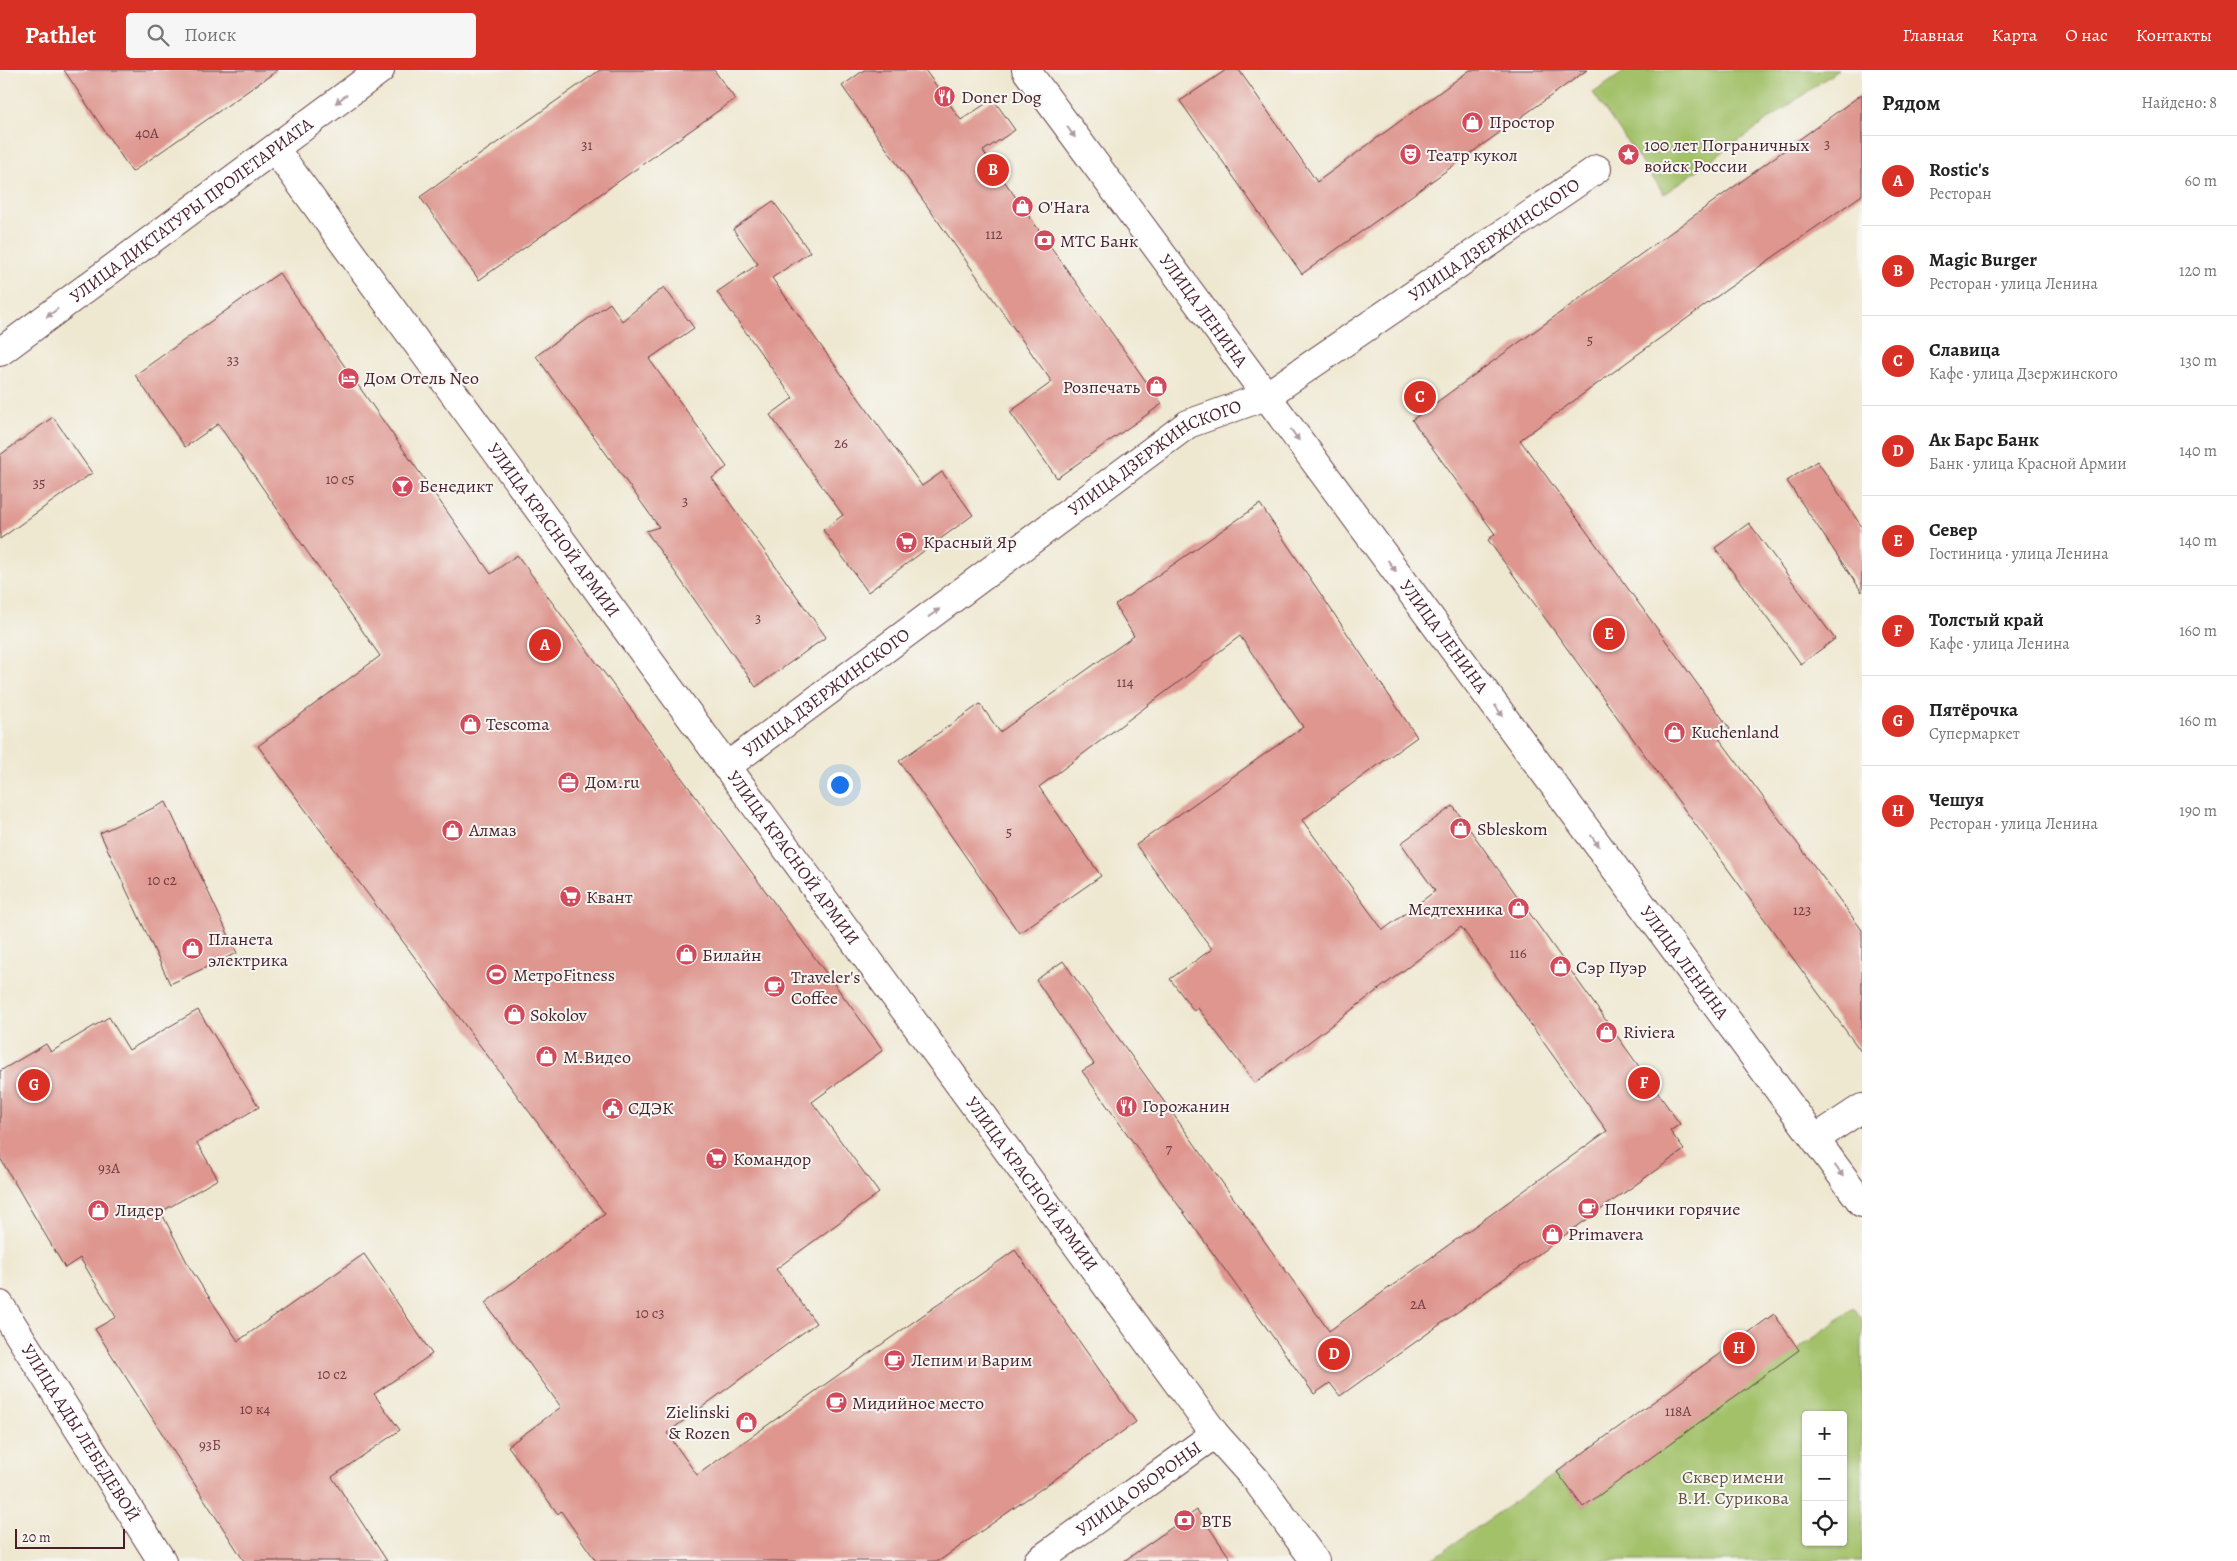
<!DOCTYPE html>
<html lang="ru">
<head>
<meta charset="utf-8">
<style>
	body { margin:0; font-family:Alegreya,serif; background:#f6f6f6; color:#222 }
	.controls { position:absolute; right:15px; bottom:15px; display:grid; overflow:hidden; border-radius:5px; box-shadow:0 1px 4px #0004 }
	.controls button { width:45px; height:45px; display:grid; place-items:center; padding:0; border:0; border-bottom:1px solid #e0e0e0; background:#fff; color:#222; font:25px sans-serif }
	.scale { position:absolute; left:15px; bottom:12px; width:110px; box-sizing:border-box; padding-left:5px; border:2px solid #4a1f2b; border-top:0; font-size:14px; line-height:18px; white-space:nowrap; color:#4a1f2b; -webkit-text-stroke:4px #f6f6f2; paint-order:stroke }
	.you { position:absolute; left:839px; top:714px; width:18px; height:18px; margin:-12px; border:4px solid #fff; border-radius:50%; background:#1a73e8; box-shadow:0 0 0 8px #1a73e833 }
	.badge { display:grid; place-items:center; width:32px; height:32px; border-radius:50%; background:#d93025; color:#fff; font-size:16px; font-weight:700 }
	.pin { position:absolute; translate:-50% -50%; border:2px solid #fff; box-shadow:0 1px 5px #0006 }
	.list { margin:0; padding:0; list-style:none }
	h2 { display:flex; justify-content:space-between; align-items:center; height:65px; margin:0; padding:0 20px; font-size:21px }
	h2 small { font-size:16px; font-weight:400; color:#767676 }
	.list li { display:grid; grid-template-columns:32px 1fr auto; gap:15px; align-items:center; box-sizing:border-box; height:90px; padding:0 20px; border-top:1px solid #e0e0e0 }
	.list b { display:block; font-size:19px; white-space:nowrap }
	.list p { margin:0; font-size:16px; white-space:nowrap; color:#767676 }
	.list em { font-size:16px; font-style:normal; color:#767676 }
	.icon { flex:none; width:28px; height:28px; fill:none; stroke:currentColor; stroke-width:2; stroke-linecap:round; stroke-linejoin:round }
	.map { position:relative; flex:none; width:1862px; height:1491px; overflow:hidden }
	header { display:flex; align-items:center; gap:30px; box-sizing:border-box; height:70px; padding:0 25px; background:#d93025; color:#fff }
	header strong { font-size:24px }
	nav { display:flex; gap:28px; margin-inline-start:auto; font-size:18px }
	.search { width:350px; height:45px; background:#f6f6f6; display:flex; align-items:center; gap:12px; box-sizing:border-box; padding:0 18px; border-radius:5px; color:#767676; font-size:19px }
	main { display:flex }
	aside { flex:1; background:#fff }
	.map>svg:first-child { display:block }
	.green { fill:#a2c169; stroke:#76704a; fill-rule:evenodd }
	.building { fill:#de968f }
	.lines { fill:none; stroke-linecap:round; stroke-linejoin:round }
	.minor-casing { stroke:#633d44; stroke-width:30 }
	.tertiary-casing { stroke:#633d44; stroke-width:30 }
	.secondary-casing { stroke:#633d44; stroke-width:30 }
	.primary-casing { stroke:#633d44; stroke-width:30 }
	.minor { stroke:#fff; stroke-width:28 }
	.tertiary { stroke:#fff; stroke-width:28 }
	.secondary { stroke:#fff; stroke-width:28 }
	.primary { stroke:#fff; stroke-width:28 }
	.oneway { fill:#ae9aa0 }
	.labels { text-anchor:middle; stroke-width:4; stroke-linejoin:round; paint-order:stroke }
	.number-label { font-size:15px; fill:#6f3d44 }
	.poi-label { font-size:18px; fill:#4a1f2b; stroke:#f6f6f2; text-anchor:start }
	.street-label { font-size:18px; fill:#4a1f2b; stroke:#f6f6f2 }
	.park-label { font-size:18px; fill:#64503e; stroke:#f6f6f2 }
</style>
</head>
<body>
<header>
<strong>Pathlet</strong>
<div class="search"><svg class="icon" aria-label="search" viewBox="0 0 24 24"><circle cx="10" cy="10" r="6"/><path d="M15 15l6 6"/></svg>Поиск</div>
<nav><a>Главная</a><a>Карта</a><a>О нас</a><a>Контакты</a></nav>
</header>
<main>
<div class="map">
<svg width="1862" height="1491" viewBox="0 0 1862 1491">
	<rect width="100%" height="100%" fill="#f6f6f2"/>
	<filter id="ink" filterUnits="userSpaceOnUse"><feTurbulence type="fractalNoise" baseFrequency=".02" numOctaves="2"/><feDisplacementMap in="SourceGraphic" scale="10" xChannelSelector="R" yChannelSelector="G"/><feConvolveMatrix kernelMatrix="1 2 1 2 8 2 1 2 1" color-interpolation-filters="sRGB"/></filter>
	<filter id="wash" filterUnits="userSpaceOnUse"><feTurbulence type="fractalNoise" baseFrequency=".0096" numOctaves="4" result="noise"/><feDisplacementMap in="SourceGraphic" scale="20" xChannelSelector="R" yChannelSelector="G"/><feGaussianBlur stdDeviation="1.12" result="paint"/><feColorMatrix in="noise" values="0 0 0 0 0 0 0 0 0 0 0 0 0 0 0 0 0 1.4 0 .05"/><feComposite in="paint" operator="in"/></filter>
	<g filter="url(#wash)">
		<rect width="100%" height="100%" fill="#efe8d1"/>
		<g class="green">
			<path d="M1627 0H1838L1664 124 1593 23Z"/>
			<path d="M1854 1238 1862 1249V1491H1429L1557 1402 1583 1437ZM1806 1345H1843V1472H1806Z"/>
		</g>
		<g id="blocks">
			<g class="building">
				<path d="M64 0H278L132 102Z"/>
				<path d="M600 0H714L735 29 479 210 420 127Z"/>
				<path d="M864 0H925L961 50 993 29 1015 60 983 81 1162 334 1057 408 1010 342 1052 312 842 16Z"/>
				<path d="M1226 0H1239L1317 112 1470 0H1587L1302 204 1180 31Z"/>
				<path d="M1862 24V125L1726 220 1520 370 1730 659 1718 667 1862 860V983L1488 470 1495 464 1412 350Z"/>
				<path d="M773 131 810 182 772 208 922 416 942 402 973 445 868 522 823 460 843 445 770 345 793 328 717 222 758 194 733 159Z"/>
				<path d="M279 203 491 504 517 485 883 980 812 1032 879 1123 776 1199 816 1253 667 1363 697 1405 1015 1180 1136 1352 939 1491H596L561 1441 558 1444 508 1376 561 1337 485 1233 605 1144 258 676 380 586 218 354 185 377 135 305Z"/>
				<path d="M664 217 694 258 649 289 727 397 712 408 826 567 756 617 646 461 659 457 536 286 610 233 622 251Z"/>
				<path d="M53 347 92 403 0 469V385Z"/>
				<path d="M1817 391 1862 457V522L1787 411Z"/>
				<path d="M1260 434 1417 667 1302 750 1383 860 1435 821 1401 773 1453 736 1680 1054 1670 1061 1684 1080 1340 1326 1330 1313 1314 1324 1082 1001 1094 994 1036 910 1063 891 1329 1261 1607 1061 1461 857 1255 1013 1198 938 1194 941 1170 909 1212 879 1136 775 1303 657 1240 566 1039 717 1101 806 1019 863 899 691 980 634 1000 662 1134 566 1115 535Z"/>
				<path d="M1749 453 1835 569 1801 594 1715 478Z"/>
				<path d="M166 732 237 883 170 914 100 763Z"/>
				<path d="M198 940 259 1037 197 1073 218 1109 161 1142 190 1198 238 1271 364 1184 432 1284 374 1324 400 1360 332 1407 387 1491H244L95 1259 116 1247 80 1188 65 1198 0 1088V1001L46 974 51 982 109 947 129 980Z"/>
				<path d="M1774 1244 1799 1280 1583 1437 1557 1402Z"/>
				<path d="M1197 1440 1232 1491H1124Z"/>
			</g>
		</g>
	</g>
	<g filter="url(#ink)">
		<use href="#blocks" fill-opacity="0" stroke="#633d44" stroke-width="1"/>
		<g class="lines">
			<defs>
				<g id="minor">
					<path id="s1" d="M275 79 1215 1364 1257 1411 1315 1491"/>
					<path id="s2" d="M726 697 1188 354 1266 326 1597 99"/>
					<path d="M1815 1069 1862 1038"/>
					<path id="s3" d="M1038 1491 1215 1364"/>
				</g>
				<g id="tertiary">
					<path id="s4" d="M0 282 380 0"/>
				</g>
				<g id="secondary">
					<path id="s5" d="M0 1235 162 1491"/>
				</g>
				<g id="primary">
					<path id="s6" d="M1026 0 1862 1133"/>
				</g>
			</defs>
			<use href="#minor" class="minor-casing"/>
			<use href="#tertiary" class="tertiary-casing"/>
			<use href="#secondary" class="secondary-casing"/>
			<use href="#primary" class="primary-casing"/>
			<use href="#minor" class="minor"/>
			<use href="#tertiary" class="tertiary"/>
			<use href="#secondary" class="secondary"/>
			<use href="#primary" class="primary"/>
		</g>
		<defs><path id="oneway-solid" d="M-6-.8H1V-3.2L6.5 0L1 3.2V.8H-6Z" transform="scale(1.25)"/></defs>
		<g class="oneway">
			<use href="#oneway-solid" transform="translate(341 29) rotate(143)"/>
			<use href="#oneway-solid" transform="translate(1071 62) rotate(54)"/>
			<use href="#oneway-solid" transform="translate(52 243) rotate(144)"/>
			<use href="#oneway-solid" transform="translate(1295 365) rotate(54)"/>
			<use href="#oneway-solid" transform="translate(1392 496) rotate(54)"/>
			<use href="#oneway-solid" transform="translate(934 543) rotate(-36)"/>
			<use href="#oneway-solid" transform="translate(1499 641) rotate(54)"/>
			<use href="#oneway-solid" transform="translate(1595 771) rotate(54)"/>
			<use href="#oneway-solid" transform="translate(1839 1101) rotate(54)"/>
		</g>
	</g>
	<defs>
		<symbol id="restaurant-disc" viewBox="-11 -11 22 22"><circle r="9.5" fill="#d1495b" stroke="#f6f6f2"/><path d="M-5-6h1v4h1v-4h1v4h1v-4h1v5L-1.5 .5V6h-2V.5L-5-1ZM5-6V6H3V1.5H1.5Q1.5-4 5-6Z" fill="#fff"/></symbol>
		<symbol id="shop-disc" viewBox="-11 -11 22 22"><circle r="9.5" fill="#d1495b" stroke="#f6f6f2"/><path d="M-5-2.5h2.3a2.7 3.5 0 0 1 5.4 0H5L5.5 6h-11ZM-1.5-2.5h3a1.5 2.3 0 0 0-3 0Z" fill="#fff"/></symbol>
		<symbol id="theatre-disc" viewBox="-11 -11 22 22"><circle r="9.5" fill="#d1495b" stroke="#f6f6f2"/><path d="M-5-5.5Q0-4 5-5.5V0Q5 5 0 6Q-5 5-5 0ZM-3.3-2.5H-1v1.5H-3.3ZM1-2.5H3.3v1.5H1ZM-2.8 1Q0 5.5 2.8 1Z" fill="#fff"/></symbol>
		<symbol id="sight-disc" viewBox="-11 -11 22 22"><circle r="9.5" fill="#d1495b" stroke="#f6f6f2"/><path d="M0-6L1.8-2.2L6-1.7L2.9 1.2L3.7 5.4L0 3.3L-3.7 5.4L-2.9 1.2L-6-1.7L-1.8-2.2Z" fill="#fff"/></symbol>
		<symbol id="bank-disc" viewBox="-11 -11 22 22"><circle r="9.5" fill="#d1495b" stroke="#f6f6f2"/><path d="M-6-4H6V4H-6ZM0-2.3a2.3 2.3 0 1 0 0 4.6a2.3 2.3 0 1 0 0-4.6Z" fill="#fff"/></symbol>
		<symbol id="hotel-disc" viewBox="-11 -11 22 22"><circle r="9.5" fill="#d1495b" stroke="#f6f6f2"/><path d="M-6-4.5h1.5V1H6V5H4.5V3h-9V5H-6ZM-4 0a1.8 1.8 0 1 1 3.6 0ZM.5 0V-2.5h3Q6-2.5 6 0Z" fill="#fff"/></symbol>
		<symbol id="bar-disc" viewBox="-11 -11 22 22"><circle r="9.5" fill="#d1495b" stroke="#f6f6f2"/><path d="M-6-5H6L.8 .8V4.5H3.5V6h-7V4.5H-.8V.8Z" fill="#fff"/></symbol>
		<symbol id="supermarket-disc" viewBox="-11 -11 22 22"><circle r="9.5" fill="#d1495b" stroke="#f6f6f2"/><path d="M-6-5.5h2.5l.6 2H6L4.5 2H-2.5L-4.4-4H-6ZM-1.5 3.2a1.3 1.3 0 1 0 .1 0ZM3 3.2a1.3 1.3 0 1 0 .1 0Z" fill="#fff"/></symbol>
		<symbol id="office-disc" viewBox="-11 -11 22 22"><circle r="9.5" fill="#d1495b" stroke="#f6f6f2"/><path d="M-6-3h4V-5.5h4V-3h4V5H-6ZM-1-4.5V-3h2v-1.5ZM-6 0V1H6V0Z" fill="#fff"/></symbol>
		<symbol id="stadium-disc" viewBox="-11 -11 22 22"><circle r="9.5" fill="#d1495b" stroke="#f6f6f2"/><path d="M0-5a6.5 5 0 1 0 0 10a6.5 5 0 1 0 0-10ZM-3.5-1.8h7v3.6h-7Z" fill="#fff"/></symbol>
		<symbol id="cafe-disc" viewBox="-11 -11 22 22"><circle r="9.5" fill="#d1495b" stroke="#f6f6f2"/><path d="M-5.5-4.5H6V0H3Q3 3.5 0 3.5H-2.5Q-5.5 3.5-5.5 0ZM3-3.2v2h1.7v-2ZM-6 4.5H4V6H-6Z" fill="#fff"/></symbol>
		<symbol id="civic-disc" viewBox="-11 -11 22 22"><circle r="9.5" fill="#d1495b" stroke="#f6f6f2"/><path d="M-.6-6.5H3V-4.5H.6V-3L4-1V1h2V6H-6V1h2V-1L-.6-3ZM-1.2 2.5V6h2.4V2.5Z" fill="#fff"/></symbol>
	</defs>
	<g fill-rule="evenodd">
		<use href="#restaurant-disc" x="932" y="14" width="25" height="25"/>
		<use href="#shop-disc" x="1460" y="40" width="25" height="25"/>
		<use href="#theatre-disc" x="1398" y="72" width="25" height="25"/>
		<use href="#sight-disc" x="1616" y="72" width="25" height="25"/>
		<use href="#shop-disc" x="1010" y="124" width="25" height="25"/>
		<use href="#bank-disc" x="1032" y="158" width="25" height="25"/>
		<use href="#hotel-disc" x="336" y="296" width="25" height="25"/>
		<use href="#shop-disc" x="1144" y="304" width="25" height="25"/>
		<use href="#bar-disc" x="390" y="404" width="25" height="25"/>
		<use href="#supermarket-disc" x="894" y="460" width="25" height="25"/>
		<use href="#shop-disc" x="458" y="642" width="25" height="25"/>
		<use href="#shop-disc" x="1662" y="650" width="25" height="25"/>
		<use href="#office-disc" x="556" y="700" width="25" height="25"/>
		<use href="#shop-disc" x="1448" y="746" width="25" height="25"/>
		<use href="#shop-disc" x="440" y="748" width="25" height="25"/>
		<use href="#supermarket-disc" x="558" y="814" width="25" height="25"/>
		<use href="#shop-disc" x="1506" y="826" width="25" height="25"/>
		<use href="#shop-disc" x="180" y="866" width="25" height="25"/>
		<use href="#shop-disc" x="674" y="872" width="25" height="25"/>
		<use href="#shop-disc" x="1548" y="884" width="25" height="25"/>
		<use href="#stadium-disc" x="484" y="892" width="25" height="25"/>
		<use href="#cafe-disc" x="762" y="904" width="25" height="25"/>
		<use href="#shop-disc" x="502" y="932" width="25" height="25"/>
		<use href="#shop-disc" x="1594" y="950" width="25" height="25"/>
		<use href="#shop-disc" x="534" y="974" width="25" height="25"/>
		<use href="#restaurant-disc" x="1114" y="1024" width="25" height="25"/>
		<use href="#civic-disc" x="600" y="1026" width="25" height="25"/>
		<use href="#supermarket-disc" x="704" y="1076" width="25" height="25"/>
		<use href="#cafe-disc" x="1576" y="1126" width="25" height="25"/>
		<use href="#shop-disc" x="86" y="1128" width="25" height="25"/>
		<use href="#shop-disc" x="1540" y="1152" width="25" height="25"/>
		<use href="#cafe-disc" x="882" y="1278" width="25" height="25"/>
		<use href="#cafe-disc" x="824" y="1320" width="25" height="25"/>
		<use href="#shop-disc" x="734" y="1340" width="25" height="25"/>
		<use href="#bank-disc" x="1172" y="1438" width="25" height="25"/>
	</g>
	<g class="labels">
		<g class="number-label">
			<text x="147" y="68">40А</text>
			<text x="1827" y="79">3</text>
			<text x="587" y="80">31</text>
			<text x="994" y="169">112</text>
			<text x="1590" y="275">5</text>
			<text x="233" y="295">33</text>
			<text x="841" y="378">26</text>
			<text x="340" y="414">10 с5</text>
			<text x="39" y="418">35</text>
			<text x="685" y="436">3</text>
			<text x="758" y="553">3</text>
			<text x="1125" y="617">114</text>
			<text x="1009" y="767">5</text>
			<text x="162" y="815">10 с2</text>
			<text x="1802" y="845">123</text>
			<text x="1518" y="888">116</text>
			<text x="1169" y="1084">7</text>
			<text x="109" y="1103">93А</text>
			<text x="1418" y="1239">2А</text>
			<text x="650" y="1248">10 с3</text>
			<text x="332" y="1309">10 с2</text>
			<text x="255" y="1344">10 к4</text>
			<text x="1678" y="1346">118А</text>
			<text x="210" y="1380">93Б</text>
		</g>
		<g class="poi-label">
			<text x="961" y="33">Doner Dog</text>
			<text x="1489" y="58">Простор</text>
			<text x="1644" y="81">100 лет Пограничных<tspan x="1644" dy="21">войск России</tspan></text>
			<text x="1427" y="91">Театр кукол</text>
			<text x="1038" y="143">O'Hara</text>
			<text x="1060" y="177">МТС Банк</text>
			<text x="364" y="314">Дом Отель Neo</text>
			<text x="1140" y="323" text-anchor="end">Розпечать</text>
			<text x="419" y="422">Бенедикт</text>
			<text x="923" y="478">Красный Яр</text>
			<text x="486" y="660">Tescoma</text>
			<text x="1691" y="668">Kuchenland</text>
			<text x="585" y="718">Дом.ru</text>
			<text x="1477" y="765">Sbleskom</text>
			<text x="469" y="766">Алмаз</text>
			<text x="586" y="833">Квант</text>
			<text x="1503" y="845" text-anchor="end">Медтехника</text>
			<text x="208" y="875">Планета<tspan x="208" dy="21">электрика</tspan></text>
			<text x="702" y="891">Билайн</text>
			<text x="1576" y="903">Сэр Пуэр</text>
			<text x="513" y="911">МетроFitness</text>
			<text x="791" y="913">Traveler's<tspan x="791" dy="21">Coffee</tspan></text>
			<text x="530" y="951">Sokolov</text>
			<text x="1623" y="968">Riviera</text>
			<text x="563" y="993">М.Видео</text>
			<text x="1142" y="1042">Горожанин</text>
			<text x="628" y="1044">СДЭК</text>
			<text x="733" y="1095">Командор</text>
			<text x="1604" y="1145">Пончики горячие</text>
			<text x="115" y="1146">Лидер</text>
			<text x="1568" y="1170">Primavera</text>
			<text x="911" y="1296">Лепим и Варим</text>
			<text x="852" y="1339">Мидийное место</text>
			<text x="730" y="1348" text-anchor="end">Zielinski<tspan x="730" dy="21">&amp; Rozen</tspan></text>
			<text x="1201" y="1457">ВТБ</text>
		</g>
		<g class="street-label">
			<text dy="6" stroke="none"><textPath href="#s4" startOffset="238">УЛИЦА ДИКТАТУРЫ ПРОЛЕТАРИАТА</textPath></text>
			<text dy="6" stroke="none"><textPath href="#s2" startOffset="935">УЛИЦА ДЗЕРЖИНСКОГО</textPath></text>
			<text dy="6" stroke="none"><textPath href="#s6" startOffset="299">УЛИЦА ЛЕНИНА</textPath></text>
			<text dy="6" stroke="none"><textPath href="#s2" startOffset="530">УЛИЦА ДЗЕРЖИНСКОГО</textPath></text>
			<text dy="6" stroke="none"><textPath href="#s1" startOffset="472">УЛИЦА КРАСНОЙ АРМИИ</textPath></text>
			<text dy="6" stroke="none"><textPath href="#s6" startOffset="704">УЛИЦА ЛЕНИНА</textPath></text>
			<text dy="6" stroke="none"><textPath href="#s2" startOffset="125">УЛИЦА ДЗЕРЖИНСКОГО</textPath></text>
			<text dy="6" stroke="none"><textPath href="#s1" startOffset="878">УЛИЦА КРАСНОЙ АРМИИ</textPath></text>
			<text dy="6" stroke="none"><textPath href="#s6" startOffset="1109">УЛИЦА ЛЕНИНА</textPath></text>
			<text dy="6" stroke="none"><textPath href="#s1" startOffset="1282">УЛИЦА КРАСНОЙ АРМИИ</textPath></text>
			<text dy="6" stroke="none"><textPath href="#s5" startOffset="151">УЛИЦА АДЫ ЛЕБЕДЕВОЙ</textPath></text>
			<text dy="6" stroke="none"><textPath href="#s3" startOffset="124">УЛИЦА ОБОРОНЫ</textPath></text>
		</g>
		<g class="park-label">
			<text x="1733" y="1413">Сквер имени<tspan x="1733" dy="21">В.И. Сурикова</tspan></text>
		</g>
	</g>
</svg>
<div class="controls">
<button>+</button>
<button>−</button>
<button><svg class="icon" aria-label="locate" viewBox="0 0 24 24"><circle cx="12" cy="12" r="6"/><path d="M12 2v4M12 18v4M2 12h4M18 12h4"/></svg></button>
</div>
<div class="scale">20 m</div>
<div class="you"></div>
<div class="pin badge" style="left:545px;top:575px">A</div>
<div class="pin badge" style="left:993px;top:100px">B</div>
<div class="pin badge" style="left:1420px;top:327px">C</div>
<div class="pin badge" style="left:1334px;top:1284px">D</div>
<div class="pin badge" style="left:1609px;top:564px">E</div>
<div class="pin badge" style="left:1644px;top:1013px">F</div>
<div class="pin badge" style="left:34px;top:1015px">G</div>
<div class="pin badge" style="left:1739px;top:1278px">H</div>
</div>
<aside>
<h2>Рядом<small>Найдено: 8</small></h2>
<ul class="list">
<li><span class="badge">A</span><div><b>Rostic's</b><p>Ресторан</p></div><em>60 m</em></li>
<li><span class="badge">B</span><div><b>Magic Burger</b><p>Ресторан · улица Ленина</p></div><em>120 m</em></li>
<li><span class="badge">C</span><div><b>Славица</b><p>Кафе · улица Дзержинского</p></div><em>130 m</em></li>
<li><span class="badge">D</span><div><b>Ак Барс Банк</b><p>Банк · улица Красной Армии</p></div><em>140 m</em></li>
<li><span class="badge">E</span><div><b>Север</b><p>Гостиница · улица Ленина</p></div><em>140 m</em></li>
<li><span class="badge">F</span><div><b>Толстый край</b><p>Кафе · улица Ленина</p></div><em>160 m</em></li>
<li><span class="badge">G</span><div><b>Пятёрочка</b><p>Супермаркет</p></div><em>160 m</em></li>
<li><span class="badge">H</span><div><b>Чешуя</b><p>Ресторан · улица Ленина</p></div><em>190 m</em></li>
</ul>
</aside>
</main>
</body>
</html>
